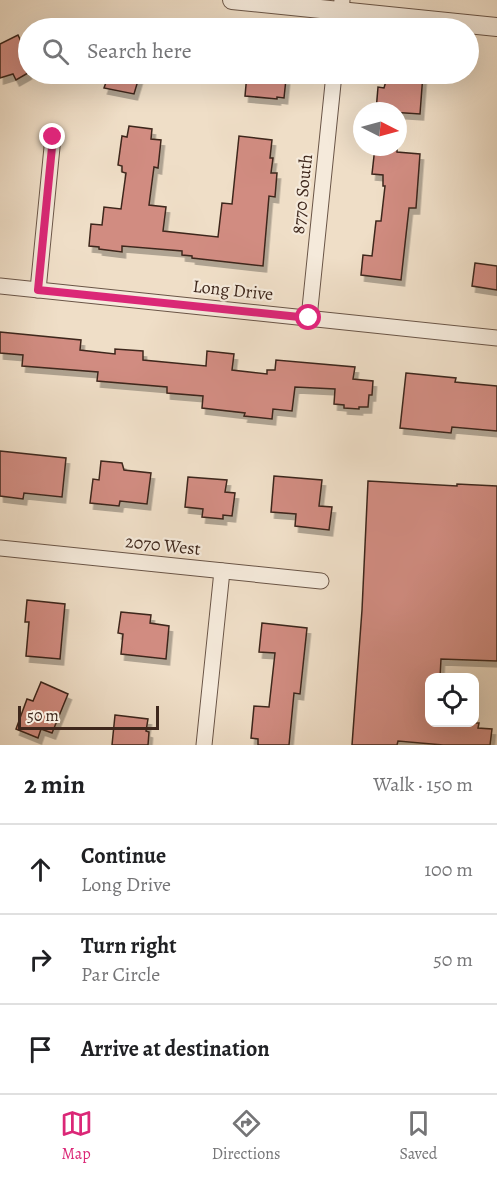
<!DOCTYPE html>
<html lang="en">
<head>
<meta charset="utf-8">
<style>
	body { margin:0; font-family:Alegreya,serif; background:#f2f2f2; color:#202124 }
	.controls { position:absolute; right:18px; bottom:18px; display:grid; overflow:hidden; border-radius:12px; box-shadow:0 6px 24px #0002 }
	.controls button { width:54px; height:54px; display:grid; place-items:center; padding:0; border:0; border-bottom:2px solid #e0e0e0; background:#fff; color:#202124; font:30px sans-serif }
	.compass { position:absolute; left:353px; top:102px; width:54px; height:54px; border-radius:50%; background:#fff; box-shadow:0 6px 24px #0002; rotate:96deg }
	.scale { position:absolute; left:18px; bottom:15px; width:141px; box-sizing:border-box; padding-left:6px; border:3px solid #3e271c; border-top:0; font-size:16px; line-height:21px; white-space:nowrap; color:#3e271c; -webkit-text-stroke:4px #f5eadb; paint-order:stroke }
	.stop { position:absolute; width:18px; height:18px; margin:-14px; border:4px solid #db2777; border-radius:50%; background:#fff }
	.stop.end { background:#db2777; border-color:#fff; box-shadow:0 2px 6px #0008 }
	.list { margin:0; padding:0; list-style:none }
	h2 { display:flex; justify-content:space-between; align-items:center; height:78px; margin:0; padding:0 24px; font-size:26px }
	h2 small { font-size:20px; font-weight:400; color:#757577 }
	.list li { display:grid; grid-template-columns:39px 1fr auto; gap:18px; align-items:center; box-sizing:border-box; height:90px; padding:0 24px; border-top:2px solid #e0e0e0 }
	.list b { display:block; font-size:22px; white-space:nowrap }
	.list p { margin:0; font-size:20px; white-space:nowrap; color:#757577 }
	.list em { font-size:20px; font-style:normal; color:#757577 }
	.icon { flex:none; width:33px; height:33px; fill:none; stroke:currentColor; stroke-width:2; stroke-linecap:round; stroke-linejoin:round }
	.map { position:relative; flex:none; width:497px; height:745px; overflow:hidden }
	.search { position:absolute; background:#fff; box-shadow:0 6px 24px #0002; left:18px; right:18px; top:18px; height:66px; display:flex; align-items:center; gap:15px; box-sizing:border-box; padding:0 21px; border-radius:33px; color:#757577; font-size:22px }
	.sheet { height:348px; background:#fff }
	nav { display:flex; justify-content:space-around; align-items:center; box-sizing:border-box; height:84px; border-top:2px solid #e0e0e0; background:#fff; font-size:16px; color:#757577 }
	nav a { display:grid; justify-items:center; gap:3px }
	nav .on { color:#db2777 }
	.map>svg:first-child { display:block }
	.building { fill:#d18c81; stroke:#3e271c; stroke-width:1.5; filter:url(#shadow) }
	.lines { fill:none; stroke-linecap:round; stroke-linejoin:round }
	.minor-casing { stroke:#6a5547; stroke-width:17 }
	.tertiary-casing { stroke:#6a5547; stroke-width:20 }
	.minor { stroke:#f5eadb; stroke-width:15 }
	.tertiary { stroke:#f5eadb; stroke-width:18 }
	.route { stroke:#db2777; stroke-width:8 }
	.labels { text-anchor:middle; stroke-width:4.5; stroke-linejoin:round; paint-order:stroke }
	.street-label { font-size:18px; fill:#3e271c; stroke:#f5eadb }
</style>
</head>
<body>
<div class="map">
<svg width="497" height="745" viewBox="0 0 497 745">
	<defs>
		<filter id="shadow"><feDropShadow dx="3.5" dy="6" stdDeviation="0" flood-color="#0004"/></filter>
	</defs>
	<rect width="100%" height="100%" fill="#efdec7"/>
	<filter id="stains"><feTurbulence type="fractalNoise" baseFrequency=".00333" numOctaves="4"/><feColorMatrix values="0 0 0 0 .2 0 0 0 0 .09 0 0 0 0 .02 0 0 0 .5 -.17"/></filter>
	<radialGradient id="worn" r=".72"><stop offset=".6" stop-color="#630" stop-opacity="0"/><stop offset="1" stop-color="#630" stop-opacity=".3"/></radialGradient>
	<g class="building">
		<path d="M18 35 28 56V73L16 80 13 74 0 78V44Z"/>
		<path d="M109 74H140L134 94 104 88Z"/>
		<path d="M247 74H281L280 79H286L284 98 277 97V99L245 96Z"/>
		<path d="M388 74H423L420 114 376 111 378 87 384 88Z"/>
		<path d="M129 126 152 129 151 139 161 140 158 168 154 167 149 205 166 207 163 231 218 237 222 203 232 204 239 136 272 140 270 158H273L271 173H277L275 197 269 196 263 266 192 258V256L182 255V251L122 246V252L99 249V247L89 246 91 224 102 225 104 207 121 209 126 173 122 172V166L118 165 122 136 127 137Z"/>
		<path d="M375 147H397V152L420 154 416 208H409L401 280 361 275 363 255 372 256 376 221H381L385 186H383V175L372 174Z"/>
		<path d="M475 263 497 266V290L472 286Z"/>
		<path d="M0 332 81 340 80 350 115 354V349L143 351V360L206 366 207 351 234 354 232 370 267 374V370H275L276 360 355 367 353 379 373 381 372 395H369L368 407H359V409L344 408V405L334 404 335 389 295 387 292 411 273 409 272 419 244 416 245 413 202 408 203 396 167 393V387L97 381 98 372 22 366 23 355 0 353Z"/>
		<path d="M406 373 456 378 455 382 497 386V431L452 427 451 433 400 428Z"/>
		<path d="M0 451 66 458 62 497 24 493 23 499 0 496Z"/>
		<path d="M101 461 122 463 124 470 151 473 147 504 120 501 119 506 90 503 93 479 99 480Z"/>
		<path d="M274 476 322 480 319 506 332 507 329 530 295 526 296 514 271 512Z"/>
		<path d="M188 477 227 480 225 492 235 493 232 516 223 515V519L202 517 203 509 185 507Z"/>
		<path d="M368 481 457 486V484L497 486V661L441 659 440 678H429V723H479L478 728 492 729 490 745H443L398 741 397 745H352L362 610Z"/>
		<path d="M27 600 65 604 60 659 26 656 29 622H25Z"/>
		<path d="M121 612 151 615 150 623 169 626 166 659 121 654 123 634 118 633Z"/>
		<path d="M262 623 307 628 300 694 294 693 289 745H258V739L251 738 254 706 269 707 275 653 259 652Z"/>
		<path d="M41 682 68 694 52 733 41 729 38 738 16 729 27 699 33 701Z"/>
		<path d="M115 715 148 719 146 731 149 732 148 745H112Z"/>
	</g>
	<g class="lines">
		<defs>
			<g id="minor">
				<path d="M339 28 342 0"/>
				<path d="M0 286 497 338"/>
				<path d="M38 290 53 137"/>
				<path d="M309 318 334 74"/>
				<path d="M0 548 321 581"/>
				<path d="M204 745 222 571"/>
			</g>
			<path id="tertiary" d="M232 0 497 27"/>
		</defs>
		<use href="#minor" class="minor-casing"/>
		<use href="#tertiary" class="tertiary-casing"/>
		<use href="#minor" class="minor"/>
		<use href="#tertiary" class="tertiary"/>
	</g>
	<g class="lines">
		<path class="route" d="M53 137 38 290 309 318"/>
	</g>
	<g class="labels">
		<g class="street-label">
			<text transform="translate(302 194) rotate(-84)" y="6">8770 South</text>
			<text transform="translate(233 290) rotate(6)" y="6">Long Drive</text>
			<text transform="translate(163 545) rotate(6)" y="6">2070 West</text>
		</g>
	</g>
	<rect width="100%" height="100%" filter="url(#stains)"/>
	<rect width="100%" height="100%" fill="url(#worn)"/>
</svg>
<div class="controls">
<button><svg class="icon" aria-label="locate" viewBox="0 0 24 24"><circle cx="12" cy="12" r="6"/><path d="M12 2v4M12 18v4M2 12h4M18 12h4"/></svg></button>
</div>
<svg class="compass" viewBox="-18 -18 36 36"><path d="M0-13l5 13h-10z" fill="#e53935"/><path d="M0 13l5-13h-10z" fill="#757577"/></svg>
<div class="scale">50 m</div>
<div class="stop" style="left:309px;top:318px"></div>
<div class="stop end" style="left:53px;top:137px"></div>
<div class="search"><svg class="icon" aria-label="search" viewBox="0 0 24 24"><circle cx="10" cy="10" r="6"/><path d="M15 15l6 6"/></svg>Search here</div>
</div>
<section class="sheet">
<h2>2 min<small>Walk · 150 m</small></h2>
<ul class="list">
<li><svg class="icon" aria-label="ahead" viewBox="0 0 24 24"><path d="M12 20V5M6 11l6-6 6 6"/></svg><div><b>Continue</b><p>Long Drive</p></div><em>100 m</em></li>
<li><svg class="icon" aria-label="right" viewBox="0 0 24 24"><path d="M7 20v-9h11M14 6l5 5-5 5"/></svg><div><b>Turn right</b><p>Par Circle</p></div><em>50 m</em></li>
<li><svg class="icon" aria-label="arrive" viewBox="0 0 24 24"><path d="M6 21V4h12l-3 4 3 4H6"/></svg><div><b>Arrive at destination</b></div></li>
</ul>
</section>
<nav>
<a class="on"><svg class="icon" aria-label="map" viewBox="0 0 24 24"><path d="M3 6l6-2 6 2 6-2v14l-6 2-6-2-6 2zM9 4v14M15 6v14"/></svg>Map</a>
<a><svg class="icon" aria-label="directions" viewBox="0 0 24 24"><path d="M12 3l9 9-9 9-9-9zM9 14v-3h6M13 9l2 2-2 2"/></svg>Directions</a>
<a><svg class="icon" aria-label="saved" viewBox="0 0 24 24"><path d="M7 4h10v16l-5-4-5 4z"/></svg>Saved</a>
</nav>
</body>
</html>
